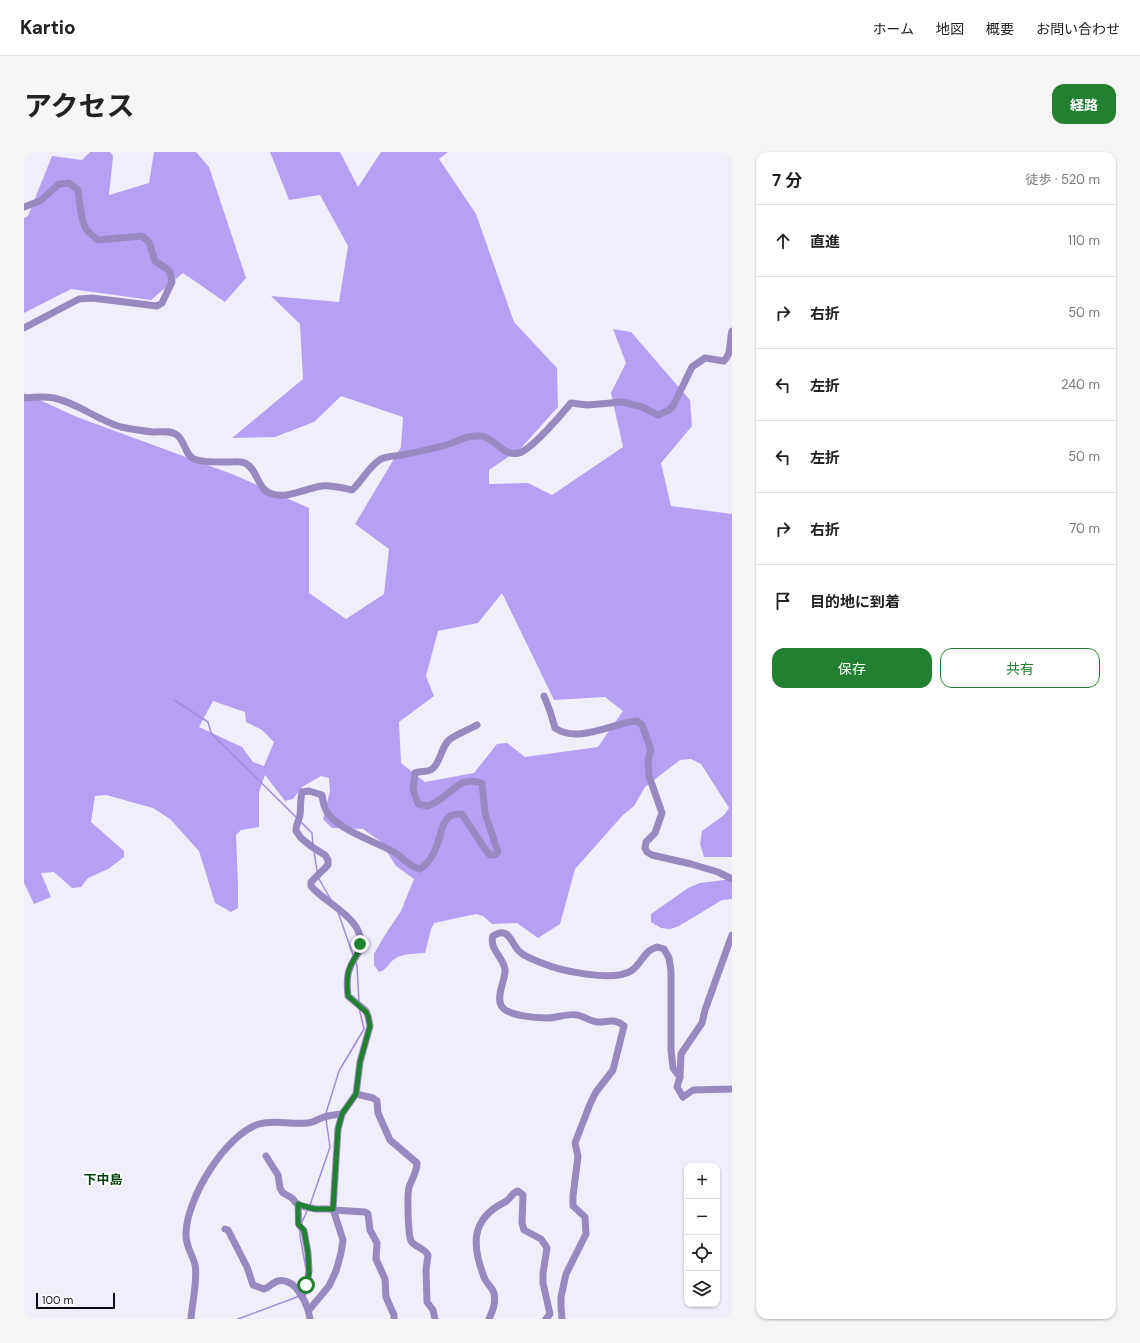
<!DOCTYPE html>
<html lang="ja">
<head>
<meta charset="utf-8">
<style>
	body { margin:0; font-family:"DM Sans","Noto Sans JP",sans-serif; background:#f6f6f6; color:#222 }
	.controls { position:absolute; right:12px; bottom:12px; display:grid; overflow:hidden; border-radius:8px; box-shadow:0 1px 3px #0004 }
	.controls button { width:36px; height:36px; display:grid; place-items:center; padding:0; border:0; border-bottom:1px solid #e0e0e0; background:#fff; color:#222; font:20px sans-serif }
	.scale { position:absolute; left:12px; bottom:10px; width:79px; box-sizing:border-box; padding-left:4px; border:2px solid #0e0b16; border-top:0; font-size:11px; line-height:14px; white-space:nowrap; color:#0e0b16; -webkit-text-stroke:3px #fefefe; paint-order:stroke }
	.stop { position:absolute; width:12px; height:12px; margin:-9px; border:3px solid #228031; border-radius:50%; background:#fff }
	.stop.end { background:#228031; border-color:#fff; box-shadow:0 1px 4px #0008 }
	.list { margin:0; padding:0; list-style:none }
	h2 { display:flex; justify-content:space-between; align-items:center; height:52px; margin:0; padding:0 16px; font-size:17px }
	h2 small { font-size:13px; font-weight:400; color:#767676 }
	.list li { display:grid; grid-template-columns:26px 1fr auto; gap:12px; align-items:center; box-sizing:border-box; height:72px; padding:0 16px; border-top:1px solid #e0e0e0 }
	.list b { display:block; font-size:15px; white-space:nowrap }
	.list em { font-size:13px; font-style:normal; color:#767676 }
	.actions { display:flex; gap:8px; padding:12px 16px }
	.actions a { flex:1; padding:9px 0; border:1px solid #228031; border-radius:12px; text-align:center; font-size:14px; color:#228031 }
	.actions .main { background:#228031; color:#fff }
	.icon { flex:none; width:22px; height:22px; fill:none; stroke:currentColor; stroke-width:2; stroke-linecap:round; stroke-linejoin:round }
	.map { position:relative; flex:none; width:708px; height:1167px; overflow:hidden; border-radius:12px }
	header { display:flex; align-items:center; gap:24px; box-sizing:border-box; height:56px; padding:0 20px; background:#fff; border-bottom:1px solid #e0e0e0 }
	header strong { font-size:19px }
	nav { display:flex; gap:22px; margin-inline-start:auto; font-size:14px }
	.intro { display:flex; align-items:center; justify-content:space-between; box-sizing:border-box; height:96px; padding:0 24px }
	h1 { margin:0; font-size:28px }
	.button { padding:10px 18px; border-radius:12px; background:#228031; color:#fff; font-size:14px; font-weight:700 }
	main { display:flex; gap:24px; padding:0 24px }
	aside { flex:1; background:#fff; border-radius:12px; box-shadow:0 1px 3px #0004 }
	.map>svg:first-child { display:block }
	.forest { fill:#b6a0f4; fill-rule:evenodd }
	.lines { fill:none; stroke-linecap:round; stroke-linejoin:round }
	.stream { stroke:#a28bdd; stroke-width:1.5 }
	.minor { stroke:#988ac1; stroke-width:7 }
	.route { stroke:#228031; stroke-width:5 }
	.labels { text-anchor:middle; stroke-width:3.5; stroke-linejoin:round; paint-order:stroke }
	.quarter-label { font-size:13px; font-weight:bold; fill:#003e0b; stroke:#fefefe }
</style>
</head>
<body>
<header>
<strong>Kartio</strong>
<nav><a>ホーム</a><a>地図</a><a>概要</a><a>お問い合わせ</a></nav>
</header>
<div class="intro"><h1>アクセス</h1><a class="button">経路</a></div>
<main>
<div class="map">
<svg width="708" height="1167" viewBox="0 0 708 1167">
	<rect width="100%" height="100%" fill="#f1eefc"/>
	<g class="forest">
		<path d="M66 0H86L89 4 85 43 125 31 130 0H172L185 15 222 126 201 150 159 121 127 148 47 137 0 161V66L4 64 28 4 58 8Z"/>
		<path d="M246 0H316L334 35 357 0H424L415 7 452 62 490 170 533 216 534 255 496 297 465 318V332L504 331 528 343 599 295 587 241 602 211 589 177 607 180 666 248 668 274 637 311 647 354 708 362V705H680L676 692 678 679 700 663 705 656 677 612 667 607 656 608 621 635 610 654 599 663 551 717 536 772 514 786 493 771 468 772 459 764 452 762 410 771 407 777 401 801C393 802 380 801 372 806 364 810 365 817 355 820L350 813V802L359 786 377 759 390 727 372 714 356 689 339 677 308 676 299 667 306 639 305 626 297 624 278 635 269 647 261 649 241 623 235 640V675L217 678 212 683 214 732V756L207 760 191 751 175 699 146 667 129 656 82 643 71 644 67 670 100 699V705L84 717 64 726 57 735 48 736 30 720 17 721 27 745 10 752 0 731V241L53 265 208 322 285 356V441L322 467 360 442 365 397 331 372 377 295 379 265 317 244 290 270 251 285 208 286 279 227 276 172 247 144 315 150 324 94 296 43 265 48ZM478 441 530 548 581 545 599 559 574 595 501 605 483 591 473 592 450 621 401 630 377 611 375 570 410 544 402 524 414 479 454 471ZM189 549 221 560 222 570 238 578 250 590 240 614 229 610 218 595 175 575Z"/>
		<path d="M708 727V747L698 748 655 774 646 777 637 776 627 770V762L664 736 676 731Z"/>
	</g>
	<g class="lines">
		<g class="stream">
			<path d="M150 548 184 570 187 581 273 666"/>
			<path d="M277 670 288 681 289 693"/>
			<path d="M290 699 293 719"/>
			<path d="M295 727 307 748"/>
			<path d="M314 760 329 803"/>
			<path d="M332 810 333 814 335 850"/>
			<path d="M302 961 315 919 340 877 335 856"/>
			<path d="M286 1053 306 995 302 967"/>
			<path d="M278 1070 284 1057"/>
			<path d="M276 1079V1084L282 1117"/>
			<path d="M214 1167 273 1145 274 1143"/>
		</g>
		<g class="minor">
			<path d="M0 55 16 49 35 32 45 31 54 38C56 50 56 67 62 77 65 81 70 85 74 88L118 84 125 90 131 109 143 117 146 120 148 130 138 151 133 154 68 146 55 147 0 176"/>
			<path d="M0 246C9 245 21 244 30 246 54 251 73 268 97 275 107 277 119 279 129 280 138 280 146 278 153 283 161 289 161 303 170 307 181 311 195 310 206 310 211 310 217 309 221 311 234 317 233 338 248 342 264 347 282 336 298 334 307 333 319 336 328 338 338 329 345 314 357 307 363 304 372 304 378 303 393 300 408 297 422 293 437 289 440 283 457 284 472 286 478 305 495 301 507 298 538 262 547 251L563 253 599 250 618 255 634 263 645 258 649 254 668 215 681 206 700 209C708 201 705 190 708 179"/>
			<path d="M520 544 526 559 531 576C554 592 588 571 613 569L618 573 627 598 624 608 625 624 638 661 631 681 622 690 621 696 623 700 628 703 667 712 694 720 708 727"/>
			<path d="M708 783 681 858 678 871 657 902 656 925 653 935 659 945 669 938 708 937"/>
			<path d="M332 942 349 946 353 949 354 961 366 988 393 1011C393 1020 388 1027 385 1035 383 1043 384 1082 387 1089 391 1095 400 1096 404 1103L402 1118 403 1150 409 1158 411 1167"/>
			<path d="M242 1004 254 1023 256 1036 259 1041 268 1046 272 1051 277 1054 292 1057H309"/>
			<path d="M274 1053 275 1073 280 1079 284 1101 285 1118 284 1126 278 1145"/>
			<path d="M309 1058 341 1060 344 1062 346 1078 353 1091 352 1107 361 1127 362 1145 370 1163V1167"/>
			<path d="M201 1077 204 1078 223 1115 229 1133 240 1137C246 1135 249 1130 254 1129 272 1125 284 1153 286 1167"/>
			<path d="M285 1158 305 1134 312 1119 317 1101 319 1088 309 1057 314 977 318 962 332 942 336 910 346 874 344 864 342 859 324 844C323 835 322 824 326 816 328 809 334 803 336 797 343 767 301 752 287 734V730L304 713V708L301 703 288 695 277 686 272 679C272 673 275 668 276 663 277 655 276 648 278 640L285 639 298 643C299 650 300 657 305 663 318 679 352 690 370 700 380 706 385 715 396 717 408 709 412 697 416 684 418 677 419 669 426 664 429 662 434 662 438 662L461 697 466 703H471L474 700 461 661 458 631C438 625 433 635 418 646 414 649 409 652 404 654L394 652 389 637 391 621C397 618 403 621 408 617 416 612 417 595 425 588 429 584 446 577 453 573"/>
			<path d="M167 1167C168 1152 174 1126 171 1113 168 1101 161 1093 162 1081 163 1046 201 983 235 972 251 967 266 973 283 971 289 971 294 967 300 965 306 963 312 963 318 962"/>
			<path d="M465 1167C469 1158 472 1151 470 1141 468 1135 462 1131 460 1125 448 1094 446 1067 481 1050 487 1047 488 1040 494 1039L499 1043 498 1071 500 1078 517 1087 523 1096 519 1121V1131L526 1162 522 1167"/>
			<path d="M538 1167 537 1154V1145L542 1122 562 1082 561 1065 549 1054V1044L554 1004 551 991 566 952 572 940 589 918 600 874C590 866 586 870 574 870 567 870 560 864 553 863 544 861 533 866 523 866 513 866 481 864 477 853 472 843 482 827 481 817 479 805 465 797 469 784 486 773 487 793 496 800 501 805 511 808 518 811 536 819 589 830 607 819 615 814 618 805 625 799 627 797 631 796 633 795L640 797 645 806 647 819V898L649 916 656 925"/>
		</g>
	</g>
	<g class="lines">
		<path class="route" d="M282 1133 285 1122 284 1101 280 1078 274 1072V1052L290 1057H309L314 977 318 962 332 942 336 910 346 874 344 864 342 860 324 844C323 835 322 824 326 815 329 808 335 801 336 792"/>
	</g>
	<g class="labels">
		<g class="quarter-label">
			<text x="79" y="1032">下中島</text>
		</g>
	</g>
</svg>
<div class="controls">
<button>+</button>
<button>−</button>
<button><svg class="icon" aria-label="locate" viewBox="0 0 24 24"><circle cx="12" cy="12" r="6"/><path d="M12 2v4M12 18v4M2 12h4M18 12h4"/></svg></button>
<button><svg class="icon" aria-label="layers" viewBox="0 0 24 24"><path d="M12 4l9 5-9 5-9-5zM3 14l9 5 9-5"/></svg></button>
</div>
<div class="scale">100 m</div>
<div class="stop" style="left:282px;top:1133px"></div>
<div class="stop end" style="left:336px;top:792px"></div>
</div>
<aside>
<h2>7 分<small>徒歩 · 520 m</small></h2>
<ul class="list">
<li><svg class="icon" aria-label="ahead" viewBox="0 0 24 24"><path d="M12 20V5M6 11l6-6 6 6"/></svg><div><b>直進</b></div><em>110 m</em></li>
<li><svg class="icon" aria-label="right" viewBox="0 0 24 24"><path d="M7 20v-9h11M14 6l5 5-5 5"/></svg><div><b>右折</b></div><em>50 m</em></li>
<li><svg class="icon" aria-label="left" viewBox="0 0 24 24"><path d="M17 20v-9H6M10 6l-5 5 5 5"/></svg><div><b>左折</b></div><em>240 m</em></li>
<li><svg class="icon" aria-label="left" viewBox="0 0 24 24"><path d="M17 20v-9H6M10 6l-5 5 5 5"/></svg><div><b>左折</b></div><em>50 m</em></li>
<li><svg class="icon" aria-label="right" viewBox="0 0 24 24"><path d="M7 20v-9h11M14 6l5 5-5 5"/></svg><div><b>右折</b></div><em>70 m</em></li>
<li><svg class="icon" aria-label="arrive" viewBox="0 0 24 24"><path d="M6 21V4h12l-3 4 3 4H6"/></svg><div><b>目的地に到着</b></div></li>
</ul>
<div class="actions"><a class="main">保存</a><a>共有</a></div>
</aside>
</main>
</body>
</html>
